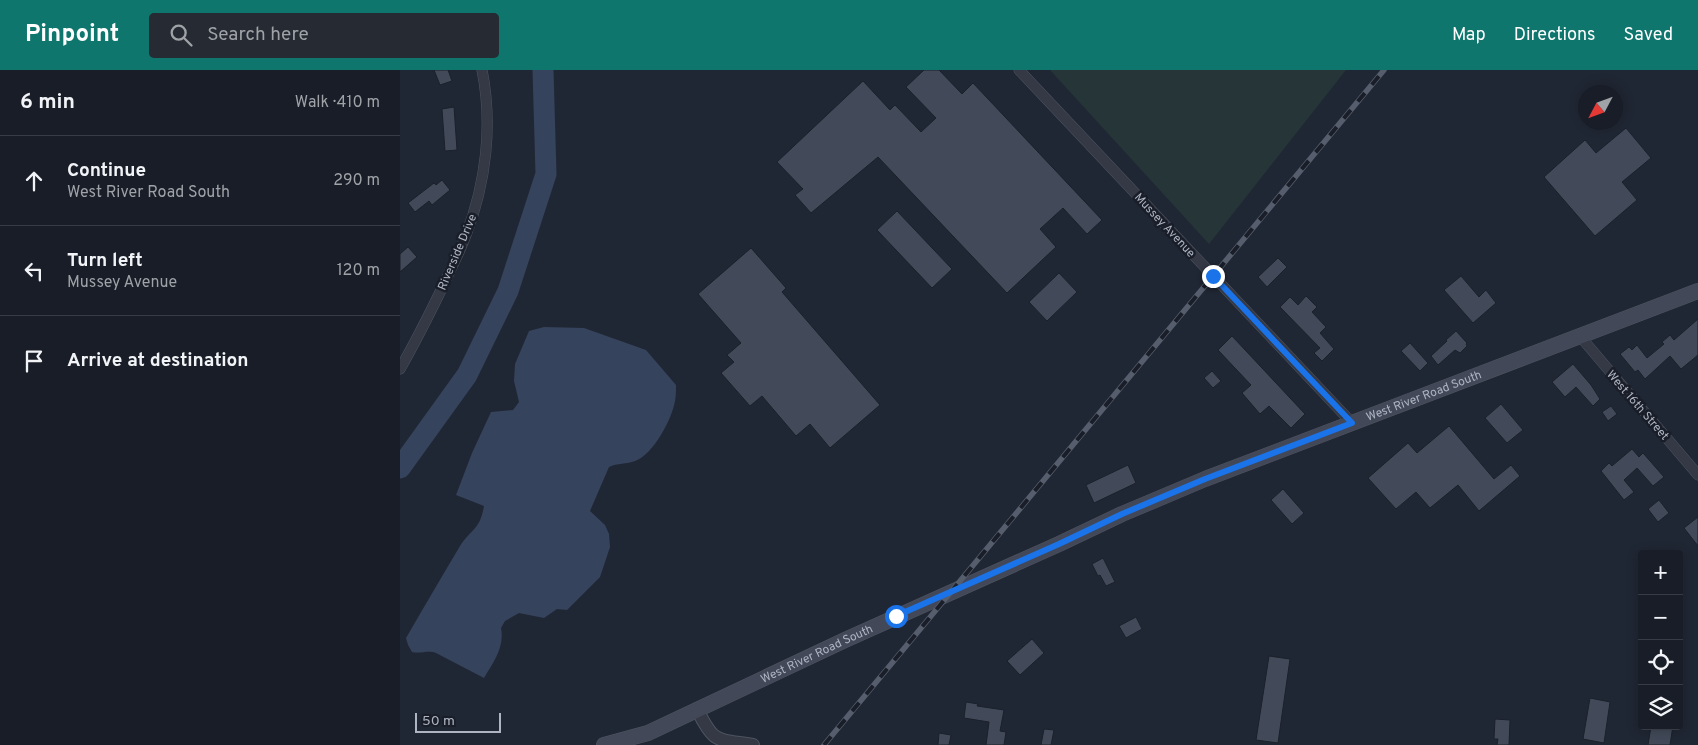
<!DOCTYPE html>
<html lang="en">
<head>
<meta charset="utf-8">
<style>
	body { margin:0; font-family:Overpass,sans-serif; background:#252a33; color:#f1f3f6 }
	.controls { position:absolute; right:15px; bottom:15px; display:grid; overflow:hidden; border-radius:5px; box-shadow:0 2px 12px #0003 }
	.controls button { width:45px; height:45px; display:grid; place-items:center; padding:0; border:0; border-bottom:1px solid #363b44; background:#181d27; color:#f1f3f6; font:25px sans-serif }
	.compass { position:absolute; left:1178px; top:15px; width:45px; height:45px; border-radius:50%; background:#181d27; box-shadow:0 2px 12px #0003; rotate:229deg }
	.scale { position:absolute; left:15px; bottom:12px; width:86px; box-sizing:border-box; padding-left:5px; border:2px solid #aeb4c2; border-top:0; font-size:14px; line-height:18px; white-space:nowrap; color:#aeb4c2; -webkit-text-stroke:4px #191e29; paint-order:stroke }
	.stop { position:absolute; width:15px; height:15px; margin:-11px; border:4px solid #1a73e8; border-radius:50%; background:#fff }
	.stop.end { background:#1a73e8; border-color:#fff; box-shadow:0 1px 5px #0008 }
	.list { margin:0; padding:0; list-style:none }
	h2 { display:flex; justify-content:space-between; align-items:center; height:65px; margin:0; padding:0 20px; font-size:21px }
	h2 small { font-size:16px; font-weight:400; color:#9fa2a7 }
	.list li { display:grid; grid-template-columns:32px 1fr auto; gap:15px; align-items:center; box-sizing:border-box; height:90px; padding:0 20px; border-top:1px solid #363b44 }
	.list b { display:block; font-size:19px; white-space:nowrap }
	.list p { margin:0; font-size:16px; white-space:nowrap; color:#9fa2a7 }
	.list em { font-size:16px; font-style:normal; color:#9fa2a7 }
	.icon { flex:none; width:28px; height:28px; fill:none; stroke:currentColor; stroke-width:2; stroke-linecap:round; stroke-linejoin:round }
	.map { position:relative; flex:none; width:1298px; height:675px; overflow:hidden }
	header { display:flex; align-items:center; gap:30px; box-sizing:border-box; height:70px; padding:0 25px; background:#0f766e; color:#fff }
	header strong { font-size:24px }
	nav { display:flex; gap:28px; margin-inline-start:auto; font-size:18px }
	.search { width:350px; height:45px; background:#252a33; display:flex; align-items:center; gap:12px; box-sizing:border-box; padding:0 18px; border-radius:5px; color:#9fa2a7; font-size:19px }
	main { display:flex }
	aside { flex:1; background:#181d27 }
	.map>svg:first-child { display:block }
	.green { fill:#253538 }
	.water { fill:#36435c }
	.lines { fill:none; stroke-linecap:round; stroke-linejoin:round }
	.river { stroke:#36435c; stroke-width:21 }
	.building { fill:#424a59; stroke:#1b202b }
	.minor-casing { stroke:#4e5460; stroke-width:11 }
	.tertiary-casing { stroke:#4e5460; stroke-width:14 }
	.secondary-casing { stroke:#4e5460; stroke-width:16 }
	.minor { stroke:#343945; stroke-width:10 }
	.tertiary { stroke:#343945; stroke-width:12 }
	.secondary { stroke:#424858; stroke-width:15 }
	.rail-casing { stroke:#565d6c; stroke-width:5.5 }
	.rail { stroke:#191e29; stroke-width:4; stroke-dasharray:11; stroke-linecap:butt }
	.route { stroke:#1a73e8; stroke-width:6 }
	.labels { text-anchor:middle; stroke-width:5; stroke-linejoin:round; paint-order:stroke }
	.street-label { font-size:12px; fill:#aeb4c2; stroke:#191e29 }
</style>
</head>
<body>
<header>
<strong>Pinpoint</strong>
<div class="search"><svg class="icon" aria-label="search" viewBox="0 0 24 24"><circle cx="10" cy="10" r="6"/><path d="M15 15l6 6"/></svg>Search here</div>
<nav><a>Map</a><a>Directions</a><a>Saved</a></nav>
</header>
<main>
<aside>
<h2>6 min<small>Walk · 410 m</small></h2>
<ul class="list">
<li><svg class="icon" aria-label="ahead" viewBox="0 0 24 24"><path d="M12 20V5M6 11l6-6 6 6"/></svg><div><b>Continue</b><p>West River Road South</p></div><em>290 m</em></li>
<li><svg class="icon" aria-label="left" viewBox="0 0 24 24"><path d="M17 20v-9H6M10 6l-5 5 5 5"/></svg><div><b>Turn left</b><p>Mussey Avenue</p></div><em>120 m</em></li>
<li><svg class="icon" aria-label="arrive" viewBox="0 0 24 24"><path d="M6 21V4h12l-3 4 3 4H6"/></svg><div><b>Arrive at destination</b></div></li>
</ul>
</aside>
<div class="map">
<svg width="1298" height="675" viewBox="0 0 1298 675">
	<rect width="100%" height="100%" fill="#202734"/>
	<path class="green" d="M650 0H946L809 174Z"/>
	<path class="water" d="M144 257 184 258 246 280 276 315C276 320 276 326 275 331 272 349 253 385 235 391 227 394 217 393 209 397L190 441 205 455 209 464 210 477 200 507 167 540 157 539 144 548 119 543 105 551 101 558C105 577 93 593 84 608L36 583C27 580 21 584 12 582L8 575 6 568C24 537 42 506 60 476 71 459 80 460 84 436L56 425 72 383 91 342 113 340 119 332 114 311 115 294 129 261Z"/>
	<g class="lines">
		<path class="river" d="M0 398 67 305 108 221 146 104 143 0"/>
	</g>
	<g class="building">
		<path d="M34 0H48L52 11 40 15Z"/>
		<path d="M524 0H539L562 24 573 13 702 150 687 164 663 138 640 159 656 177 607 223 478 87 411 143 395 125 403 119 377 92 463 11 490 40 495 35 521 62 536 48 506 17Z"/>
		<path d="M54 37 57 80 45 81 42 39Z"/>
		<path d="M1226 58 1251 88 1222 112 1237 130 1195 166 1144 107 1185 70 1196 83Z"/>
		<path d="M42 110 50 120 32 135 29 131 15 142 8 133 34 113 36 115Z"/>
		<path d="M497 141 552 199 532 218 477 160Z"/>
		<path d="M8 177 17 187 0 202V184Z"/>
		<path d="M351 178 386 218 382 222 480 335 430 378 410 354 396 366 362 326 350 336 321 303 334 292 327 285 341 273 298 224Z"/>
		<path d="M878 188 887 197 867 217 858 207Z"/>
		<path d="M659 203 677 222 647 251 629 232Z"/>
		<path d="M1061 206 1079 227 1086 220 1096 233 1073 253 1044 220Z"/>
		<path d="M906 226 917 237 912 242 926 257 920 263 934 279 922 291 914 283 920 278 880 237 890 227 898 235Z"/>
		<path d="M1298 249V285L1281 299 1270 286 1245 309 1238 300 1235 302 1220 284 1229 277 1232 280 1237 275 1247 288 1264 274 1262 272 1270 265 1274 270Z"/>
		<path d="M1056 261 1067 273 1066 274 1067 276 1060 283 1055 280 1038 295 1031 286 1047 271 1046 270Z"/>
		<path d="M832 266 905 344 891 358 869 336 860 344 842 323 851 315 818 280Z"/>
		<path d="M1010 273 1028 293 1020 301 1001 281Z"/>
		<path d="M1173 294 1191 315 1200 329 1193 336 1176 317 1165 327 1152 312Z"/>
		<path d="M812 301 821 311 813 318 804 308Z"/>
		<path d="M1101 334 1123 360 1107 373 1085 348Z"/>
		<path d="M1211 336 1217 344 1208 351 1202 342Z"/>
		<path d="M1049 356 1094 409 1111 395 1120 406 1079 441 1058 415 1030 438 1016 422 996 439 968 408 1008 373 1017 383Z"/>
		<path d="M1232 379 1239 387 1243 383 1264 407 1253 416 1237 398 1224 410 1234 422 1224 430 1201 401 1209 393 1212 396Z"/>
		<path d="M728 395 736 413 694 433 686 415Z"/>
		<path d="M883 419 904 443 892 454 871 430Z"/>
		<path d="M1259 430 1269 443 1258 452 1248 439Z"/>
		<path d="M1298 447V476L1284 458Z"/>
		<path d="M703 488 715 512 706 516 700 505 698 506 692 494Z"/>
		<path d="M736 547 742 559 726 568 719 556Z"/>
		<path d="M632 569 644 583 620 605 607 591Z"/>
		<path d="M869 586 890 589 878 673 856 670Z"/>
		<path d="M1190 628 1210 632 1204 673 1183 669Z"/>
		<path d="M566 632 578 634 577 636 604 640 600 661 606 662 604 675H586L589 652 564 648Z"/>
		<path d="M1095 649 1110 650 1109 675H1097L1098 669H1094Z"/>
		<path d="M1251 656H1273L1270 675H1248Z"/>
		<path d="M644 659 654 660 651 675H641Z"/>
		<path d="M539 663 551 665 549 675H538Z"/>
	</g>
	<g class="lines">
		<defs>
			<g id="minor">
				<path d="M619 0 952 353"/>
				<path d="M1179 265 1298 405"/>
				<path d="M0 299C16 271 30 243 44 214 51 198 60 182 66 165 86 113 93 55 82 0"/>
			</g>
			<path id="tertiary" d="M297 639C314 674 316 669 353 675"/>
			<g id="secondary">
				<path id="s1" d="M204 675 248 663 445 570 659 474 722 444 805 409 1298 221"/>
			</g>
		</defs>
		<use href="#minor" class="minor-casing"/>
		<use href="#tertiary" class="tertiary-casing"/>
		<use href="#secondary" class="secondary-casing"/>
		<use href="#minor" class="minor"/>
		<use href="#tertiary" class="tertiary"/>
		<use href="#secondary" class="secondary"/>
		<defs>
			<path id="rail" d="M424 675 984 0"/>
		</defs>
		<use href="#rail" class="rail-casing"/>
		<use href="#rail" class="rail"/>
	</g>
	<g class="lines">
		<path class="route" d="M496 546 659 474 722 444 805 409 952 353 813 206"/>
	</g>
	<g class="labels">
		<g class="street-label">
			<text transform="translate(765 155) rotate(47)" y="4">Mussey Avenue</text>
			<text transform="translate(57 182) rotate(-67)" y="4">Riverside Drive</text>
			<text dy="4" stroke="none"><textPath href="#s1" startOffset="892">West River Road South</textPath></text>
			<text transform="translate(1238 335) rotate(49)" y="4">West 16th Street</text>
			<text dy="4" stroke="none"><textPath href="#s1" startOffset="232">West River Road South</textPath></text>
		</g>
	</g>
</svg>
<div class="controls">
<button>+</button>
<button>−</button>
<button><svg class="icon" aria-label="locate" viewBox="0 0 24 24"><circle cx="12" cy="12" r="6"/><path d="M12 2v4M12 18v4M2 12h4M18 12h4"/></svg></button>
<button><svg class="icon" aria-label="layers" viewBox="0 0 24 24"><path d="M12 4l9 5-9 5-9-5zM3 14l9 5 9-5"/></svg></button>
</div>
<svg class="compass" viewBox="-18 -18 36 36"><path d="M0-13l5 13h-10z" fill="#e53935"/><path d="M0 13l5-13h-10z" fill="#9fa2a7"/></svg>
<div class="scale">50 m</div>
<div class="stop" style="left:496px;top:546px"></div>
<div class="stop end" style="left:813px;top:206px"></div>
</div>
</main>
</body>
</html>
